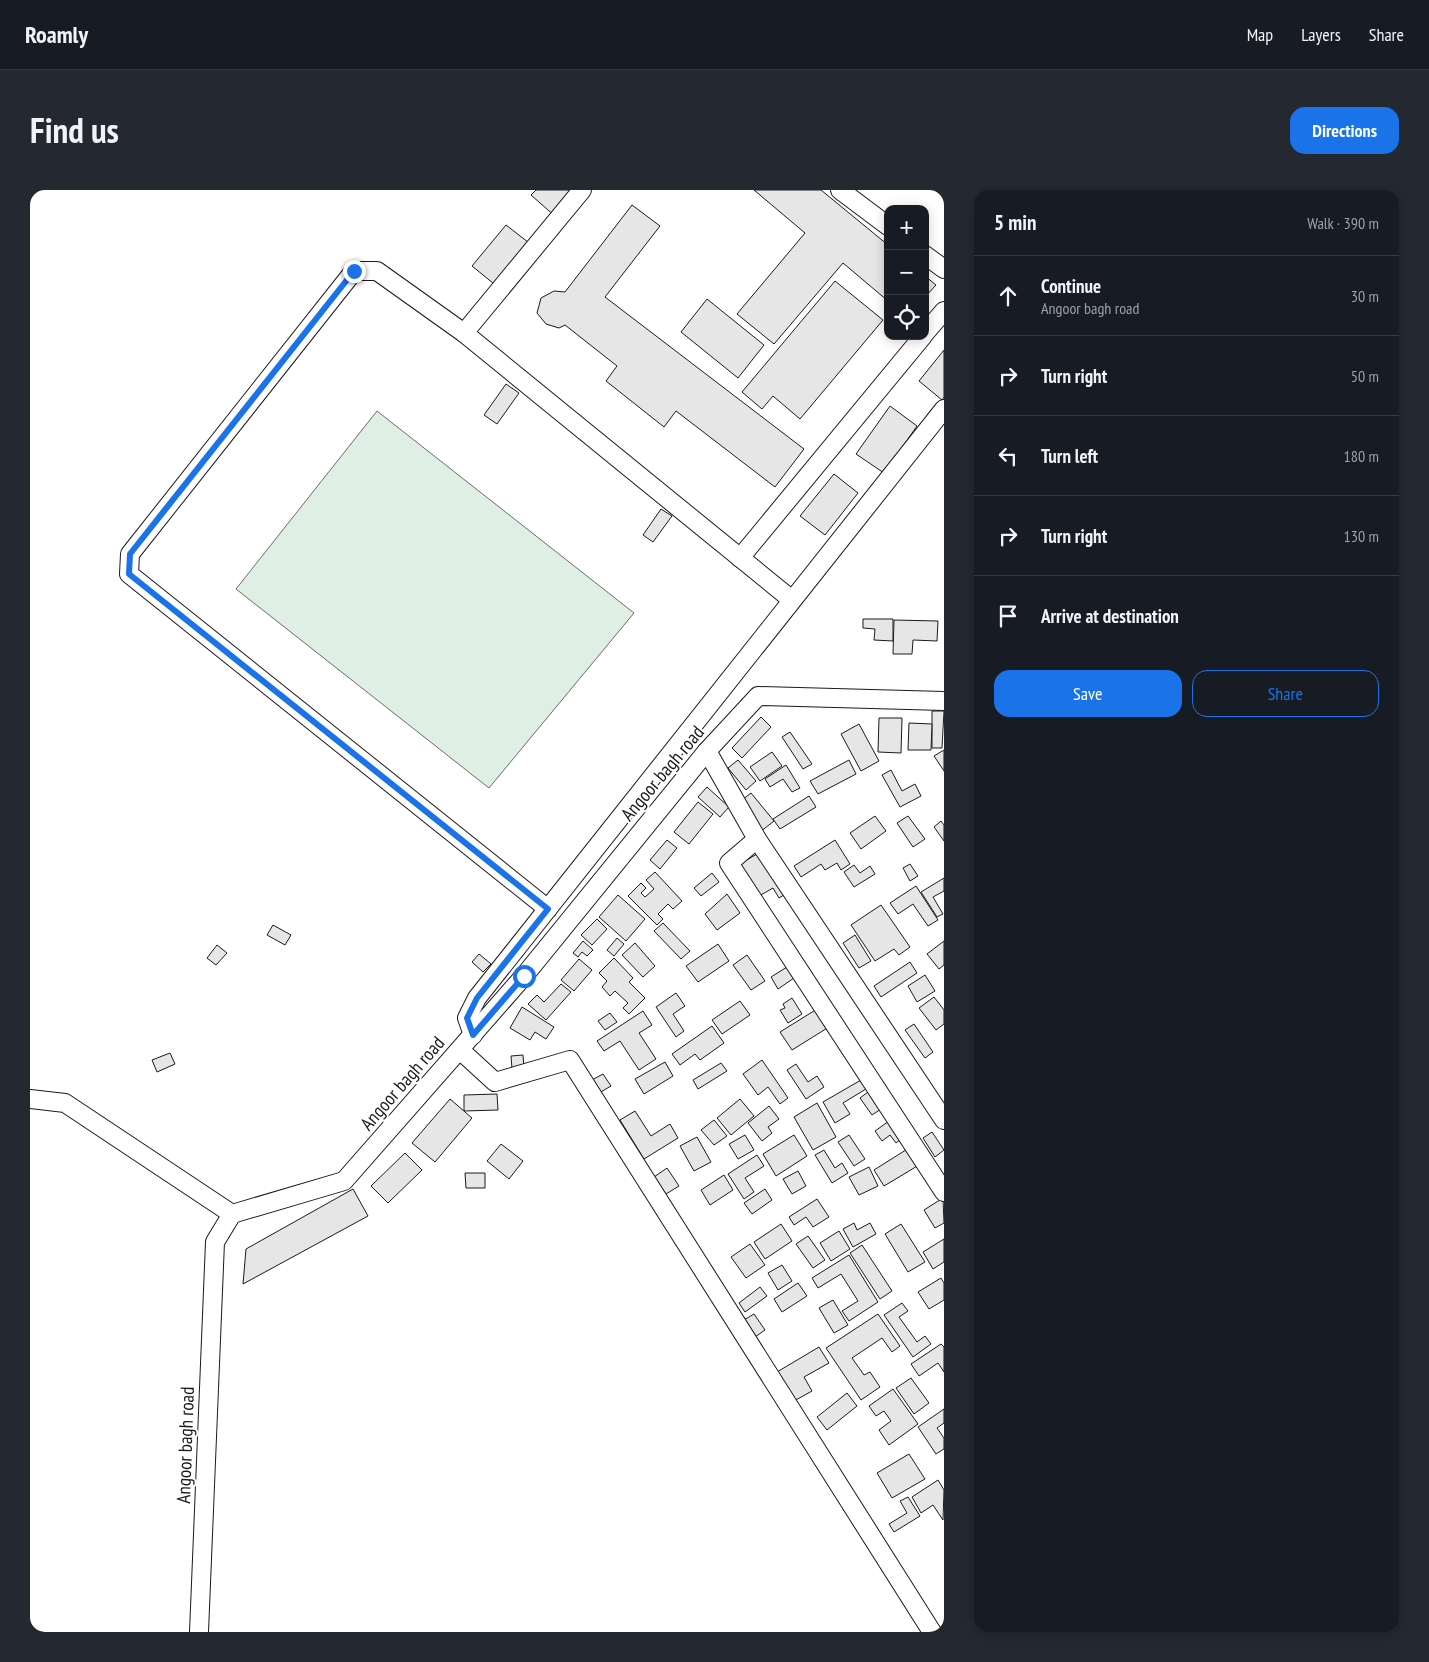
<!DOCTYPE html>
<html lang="en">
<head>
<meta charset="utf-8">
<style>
	body { margin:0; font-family:"PT Sans Narrow",sans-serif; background:#242831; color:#f1f3f6 }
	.controls { position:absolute; right:15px; top:15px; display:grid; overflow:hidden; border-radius:10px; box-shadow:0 2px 12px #0003 }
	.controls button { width:45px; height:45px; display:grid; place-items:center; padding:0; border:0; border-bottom:1px solid #363941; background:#171b24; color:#f1f3f6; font:25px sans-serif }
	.stop { position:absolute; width:15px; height:15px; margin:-11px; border:4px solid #1a73e8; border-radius:50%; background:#fff }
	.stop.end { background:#1a73e8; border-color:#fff; box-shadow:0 1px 5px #0008 }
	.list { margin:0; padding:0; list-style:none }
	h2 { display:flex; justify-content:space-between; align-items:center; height:65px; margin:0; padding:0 20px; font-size:21px }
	h2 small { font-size:16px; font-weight:400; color:#9ea1a6 }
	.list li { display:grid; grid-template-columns:32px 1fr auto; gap:15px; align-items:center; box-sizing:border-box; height:80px; padding:0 20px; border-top:1px solid #363941 }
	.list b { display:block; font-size:19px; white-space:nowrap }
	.list p { margin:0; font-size:16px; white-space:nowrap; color:#9ea1a6 }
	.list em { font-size:16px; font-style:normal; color:#9ea1a6 }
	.actions { display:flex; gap:10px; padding:15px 20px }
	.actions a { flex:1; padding:11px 0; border:1px solid #1a73e8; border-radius:15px; text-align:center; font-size:18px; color:#1a73e8 }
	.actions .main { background:#1a73e8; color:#fff }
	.icon { flex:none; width:28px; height:28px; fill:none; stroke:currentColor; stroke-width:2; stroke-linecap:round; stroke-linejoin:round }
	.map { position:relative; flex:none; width:914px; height:1442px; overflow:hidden; border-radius:15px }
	header { display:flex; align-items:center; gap:30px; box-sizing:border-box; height:70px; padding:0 25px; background:#171b24; border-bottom:1px solid #363941 }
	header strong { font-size:24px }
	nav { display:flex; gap:28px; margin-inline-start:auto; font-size:18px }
	.intro { display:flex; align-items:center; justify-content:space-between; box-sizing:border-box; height:120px; padding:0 30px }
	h1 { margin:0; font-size:35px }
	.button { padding:12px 22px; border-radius:15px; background:#1a73e8; color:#fff; font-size:18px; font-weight:700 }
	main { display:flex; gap:30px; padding:0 30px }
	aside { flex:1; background:#171b24; border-radius:15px; box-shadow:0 2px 12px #0003 }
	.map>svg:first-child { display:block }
	.green { fill:#e0efe3; stroke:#6a6a6a }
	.building { fill:#e6e6e6; stroke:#1a1a1a }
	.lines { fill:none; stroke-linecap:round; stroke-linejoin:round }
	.street-casing { stroke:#1a1a1a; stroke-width:20 }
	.street { stroke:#fff; stroke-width:18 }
	.route { stroke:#1a73e8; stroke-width:6 }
	.labels { text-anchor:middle; stroke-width:4; stroke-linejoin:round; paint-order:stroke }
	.street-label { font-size:19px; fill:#1a1a1a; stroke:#fff }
</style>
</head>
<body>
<header>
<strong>Roamly</strong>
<nav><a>Map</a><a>Layers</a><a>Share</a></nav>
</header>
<div class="intro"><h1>Find us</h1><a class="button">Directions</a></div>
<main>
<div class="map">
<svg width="914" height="1442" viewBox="0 0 914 1442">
	<rect width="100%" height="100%" fill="#fff"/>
	<path class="green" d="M347 221 604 423 459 598 206 399Z"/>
	<g class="building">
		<path d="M506 0H551L527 28 501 5Z"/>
		<path d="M724 0H791L858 55V111L813 73 744 154 707 124 775 43Z"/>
		<path d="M602 15 630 36 575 107 774 259 745 297 646 221 634 237 576 191 587 176 535 135 529 138 516 134 507 123 511 108 524 101 535 102Z"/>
		<path d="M476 35 503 56 469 98 442 76Z"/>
		<path d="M895 86 906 95 895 107Z"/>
		<path d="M805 91 853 130 770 229 743 206 732 219 712 202Z"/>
		<path d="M677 109 734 155 708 188 651 142Z"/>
		<path d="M914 160V207L912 210 889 191Z"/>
		<path d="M476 194 489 203 467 234 454 225Z"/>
		<path d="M860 216 887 236 854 283 826 264Z"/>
		<path d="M804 284 828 303 795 345 770 326Z"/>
		<path d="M631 319 642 326 623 352 613 345Z"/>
		<path d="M833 429H863V451L844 450 845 439 833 438Z"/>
		<path d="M864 430 908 431 907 451 883 450 882 464H863Z"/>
		<path d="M902 521H914L912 558H902Z"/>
		<path d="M731 527 741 537 712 568 702 558Z"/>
		<path d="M849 528H872L871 563 848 562Z"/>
		<path d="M879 533 902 534 901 560H878Z"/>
		<path d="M829 534 849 571 831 581 811 544Z"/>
		<path d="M760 542 782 574 773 579 752 547Z"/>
		<path d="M914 560V581L904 566Z"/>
		<path d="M742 562 752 576 730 591 720 577Z"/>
		<path d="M708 570 726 591 716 600 698 578Z"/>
		<path d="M819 570 826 584 788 604 780 591Z"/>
		<path d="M756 575 770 598 762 602 753 589 740 597 735 589Z"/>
		<path d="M861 580 872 601 885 594 891 606 870 617 852 585Z"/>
		<path d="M677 597 699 617 690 627 668 607Z"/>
		<path d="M721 603 744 631 730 642 707 614Z"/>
		<path d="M779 606 786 617 750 639 743 629Z"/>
		<path d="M668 612 683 624 659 654 644 642Z"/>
		<path d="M845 626 856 641 831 659 820 643Z"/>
		<path d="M878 626 895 649 883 657 867 633Z"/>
		<path d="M911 631 914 635V651L904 637Z"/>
		<path d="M637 650 647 658 630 679 620 670Z"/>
		<path d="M805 650 820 674 811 680 807 673 795 680 791 674 771 687 764 676Z"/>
		<path d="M732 661 757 703 749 708 743 698 729 706 710 674Z"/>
		<path d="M880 674 888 686 880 691 873 678Z"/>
		<path d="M824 675 830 683 840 676 845 684 824 697 814 682Z"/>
		<path d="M625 682 652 711 643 719 638 714 628 724 633 729 627 735 598 706 611 693 616 698 611 703 615 707 624 699 616 690Z"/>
		<path d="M682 683 689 692 671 706 664 698Z"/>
		<path d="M914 688V701L903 707 913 724 907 727 891 702Z"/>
		<path d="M886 696 908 730 898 736 883 714 868 724 860 713Z"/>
		<path d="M697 704 710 723 687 740 675 724Z"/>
		<path d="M588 705 615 729 596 751 569 727Z"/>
		<path d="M851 715 880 757 869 765 864 759 845 771 821 735Z"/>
		<path d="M567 729 577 739 562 755 551 745Z"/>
		<path d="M633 733 660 761 651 769 624 741Z"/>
		<path d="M243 735 261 745 255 755 237 745Z"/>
		<path d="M825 745 841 771 829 778 813 753Z"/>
		<path d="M587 748 594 754 584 766 577 760Z"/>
		<path d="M553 751 563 760 557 766 552 762 548 767 543 763Z"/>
		<path d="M914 751V775L909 779 897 764Z"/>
		<path d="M605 753 625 776 613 787 592 765Z"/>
		<path d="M688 754 699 771 668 792 656 776Z"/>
		<path d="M187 755 197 763 186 775 177 768Z"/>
		<path d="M449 764 461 774 453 782 442 772Z"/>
		<path d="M717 765 735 791 721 800 703 775Z"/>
		<path d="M584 768 603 788 599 792 615 808 599 824 593 818 598 813 585 801 580 806 572 797 577 791 569 783Z"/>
		<path d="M549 769 562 780 544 801 531 790Z"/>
		<path d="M880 772 887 783 851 807 844 796Z"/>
		<path d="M757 777 764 788 748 799 741 787Z"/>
		<path d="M895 785 905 801 887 812 878 796Z"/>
		<path d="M531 794 541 802 516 830 498 814 507 805 514 812Z"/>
		<path d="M646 803 655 816 643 824 654 841 646 847 626 817Z"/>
		<path d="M904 807 914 820V834L906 840 889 818Z"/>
		<path d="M762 808 772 824 758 833 750 820 755 818 753 814Z"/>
		<path d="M710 811 720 825 692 844 682 830Z"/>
		<path d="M492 817 524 837 516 849 505 842 500 850 480 838Z"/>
		<path d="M787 819 799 837 762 860 750 842Z"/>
		<path d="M613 821 622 835 609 843 626 869 609 880 590 851 574 861 567 851Z"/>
		<path d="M580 823 587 832 575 840 568 831Z"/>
		<path d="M884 834 903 862 895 868 875 840Z"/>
		<path d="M682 836 694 853 670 870 665 864 650 875 642 864Z"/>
		<path d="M140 863 145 874 127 882 122 870Z"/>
		<path d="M493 865 494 878 482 879 481 866Z"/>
		<path d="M732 870 758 908 750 914 738 897 728 905 713 884Z"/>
		<path d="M635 872 643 886 614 904 605 889Z"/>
		<path d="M691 873 697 881 668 899 663 890Z"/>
		<path d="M766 874 778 892 787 886 794 897 776 909 757 880Z"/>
		<path d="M573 884 581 896 569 903 562 890Z"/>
		<path d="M831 890 836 899 813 913 820 924 805 933 793 912Z"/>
		<path d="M838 902 851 919 842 925 830 908Z"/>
		<path d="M467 904 468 920 434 921V905Z"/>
		<path d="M420 909 442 928 405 972 382 953Z"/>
		<path d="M710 909 724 926 701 945 687 928Z"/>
		<path d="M787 913 806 947 783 960 764 927Z"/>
		<path d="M739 916 749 929 738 937 742 943 732 951 718 933Z"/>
		<path d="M605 921 621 946 640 934 648 948 614 969 590 930Z"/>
		<path d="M684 930 697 946 684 955 671 940Z"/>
		<path d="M859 931 872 948 866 953 860 945 852 951 845 941Z"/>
		<path d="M902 942 914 960 905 967 893 948Z"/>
		<path d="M715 945 724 960 708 969 699 954Z"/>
		<path d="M764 945 777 966 746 986 733 964Z"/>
		<path d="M819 945 835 969 824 976 808 952Z"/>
		<path d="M667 947 681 972 664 981 650 956Z"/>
		<path d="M471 954 493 971 479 989 457 971Z"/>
		<path d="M879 958 889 975 854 996 844 980Z"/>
		<path d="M794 960 805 978 812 973 818 983 802 993 785 965Z"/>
		<path d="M375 963 392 980 358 1013 341 996Z"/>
		<path d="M727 965 734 976 715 988 724 1002 714 1009 698 984Z"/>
		<path d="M839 977 848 996 829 1005 819 987Z"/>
		<path d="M637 978 649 996 636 1004 624 987Z"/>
		<path d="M768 981 776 996 762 1004 753 989Z"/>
		<path d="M435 983H455V998H436Z"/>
		<path d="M694 985 703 1000 680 1015 671 1000Z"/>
		<path d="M323 999 338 1026 213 1094 216 1059Z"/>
		<path d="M735 999 742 1010 722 1024 714 1013Z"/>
		<path d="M913 1008 914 1033 905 1038 894 1020Z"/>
		<path d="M787 1009 799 1027 783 1037 776 1027 764 1035 759 1027Z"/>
		<path d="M824 1033 827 1040 840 1033 846 1044 823 1057 813 1039Z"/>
		<path d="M751 1034 762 1051 735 1069 724 1052Z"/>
		<path d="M871 1034 895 1072 878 1082 855 1044Z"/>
		<path d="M809 1041 820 1059 801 1071 790 1053Z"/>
		<path d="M778 1046 795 1070 783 1078 766 1054Z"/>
		<path d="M914 1049V1072L903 1079 893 1062Z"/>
		<path d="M720 1054 735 1075 716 1088 701 1067Z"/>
		<path d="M832 1055 862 1101 850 1109 820 1063Z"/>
		<path d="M819 1065 848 1112 819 1131 812 1121 828 1111 811 1084 788 1098 782 1088Z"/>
		<path d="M752 1075 762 1091 748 1100 738 1083Z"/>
		<path d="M911 1088 914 1093V1110L899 1119 888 1102Z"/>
		<path d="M768 1093 777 1106 752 1122 744 1109Z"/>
		<path d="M730 1097 737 1106 715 1122 709 1113Z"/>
		<path d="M803 1110 818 1135 804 1143 789 1118Z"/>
		<path d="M872 1113 878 1121 869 1127 887 1152 895 1146 901 1154 883 1167 854 1125Z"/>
		<path d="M724 1124 735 1140 725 1147 714 1130Z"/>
		<path d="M848 1124 870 1156 862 1162 852 1148 822 1168 834 1185 840 1182 850 1197 831 1210 796 1158Z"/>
		<path d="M911 1154 914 1157V1182L908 1173 889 1186 881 1174Z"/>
		<path d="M789 1157 799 1173 774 1187 782 1201 764 1211 747 1182Z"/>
		<path d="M881 1188 899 1213 884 1224 866 1198Z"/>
		<path d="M863 1199 888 1234 859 1255 849 1240 861 1231 854 1221 846 1226 839 1216Z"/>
		<path d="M817 1203 827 1216 797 1240 787 1227Z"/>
		<path d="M914 1219V1233L907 1238 914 1248V1259L906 1264 888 1237Z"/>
		<path d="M879 1264 895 1289 862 1308 847 1283Z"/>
		<path d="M908 1290 914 1300 913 1330 903 1315 891 1323 882 1307Z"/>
		<path d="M878 1307 890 1326 864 1342 859 1334 877 1323 870 1311Z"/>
	</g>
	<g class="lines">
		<defs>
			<g id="street">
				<path d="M810 0 858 36"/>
				<path d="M895 65 914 79"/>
				<path d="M434 143 552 0"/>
				<path d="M895 143 914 121"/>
				<path d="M710 368 893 146"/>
				<path d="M677 561 727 649 914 930"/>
				<path d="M727 649 699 673 914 1002"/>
				<path d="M518 719 99 384 100 364 324 81H347L434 143 762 410"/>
				<path d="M443 845 437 828 447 808 914 219"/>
				<path d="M430 860 465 892 540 870 902 1442"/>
				<path d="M0 909 35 913 202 1024"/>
				<path d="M169 1442 185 1052 202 1024 314 991 494 786 677 561 728 506 914 511"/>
			</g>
		</defs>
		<use href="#street" class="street-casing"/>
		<use href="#street" class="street"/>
	</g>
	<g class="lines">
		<path class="route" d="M324 81 100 364 99 384 518 719 447 808 437 828 443 845 494 786"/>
	</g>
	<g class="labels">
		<g class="street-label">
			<text transform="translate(632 583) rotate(-50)" y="7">Angoor bagh road</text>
			<text transform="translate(372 893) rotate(-49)" y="7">Angoor bagh road</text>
			<text transform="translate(155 1255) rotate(-88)" y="7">Angoor bagh road</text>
		</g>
	</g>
</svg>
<div class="controls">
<button>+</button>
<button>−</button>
<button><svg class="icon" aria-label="locate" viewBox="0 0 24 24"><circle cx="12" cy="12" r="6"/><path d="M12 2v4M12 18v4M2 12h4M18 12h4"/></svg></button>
</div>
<div class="stop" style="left:494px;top:786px"></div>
<div class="stop end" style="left:324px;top:81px"></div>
</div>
<aside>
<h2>5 min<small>Walk · 390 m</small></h2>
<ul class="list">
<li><svg class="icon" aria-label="ahead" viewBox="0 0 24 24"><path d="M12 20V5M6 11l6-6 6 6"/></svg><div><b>Continue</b><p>Angoor bagh road</p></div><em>30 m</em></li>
<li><svg class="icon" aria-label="right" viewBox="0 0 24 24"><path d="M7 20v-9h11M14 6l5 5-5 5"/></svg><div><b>Turn right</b></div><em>50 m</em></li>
<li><svg class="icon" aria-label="left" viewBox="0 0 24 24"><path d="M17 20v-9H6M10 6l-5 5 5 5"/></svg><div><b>Turn left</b></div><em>180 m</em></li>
<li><svg class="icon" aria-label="right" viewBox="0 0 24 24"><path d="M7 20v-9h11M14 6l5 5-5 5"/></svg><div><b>Turn right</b></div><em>130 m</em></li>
<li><svg class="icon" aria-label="arrive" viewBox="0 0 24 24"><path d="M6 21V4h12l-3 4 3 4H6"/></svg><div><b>Arrive at destination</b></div></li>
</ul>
<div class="actions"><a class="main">Save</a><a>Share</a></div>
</aside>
</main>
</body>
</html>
